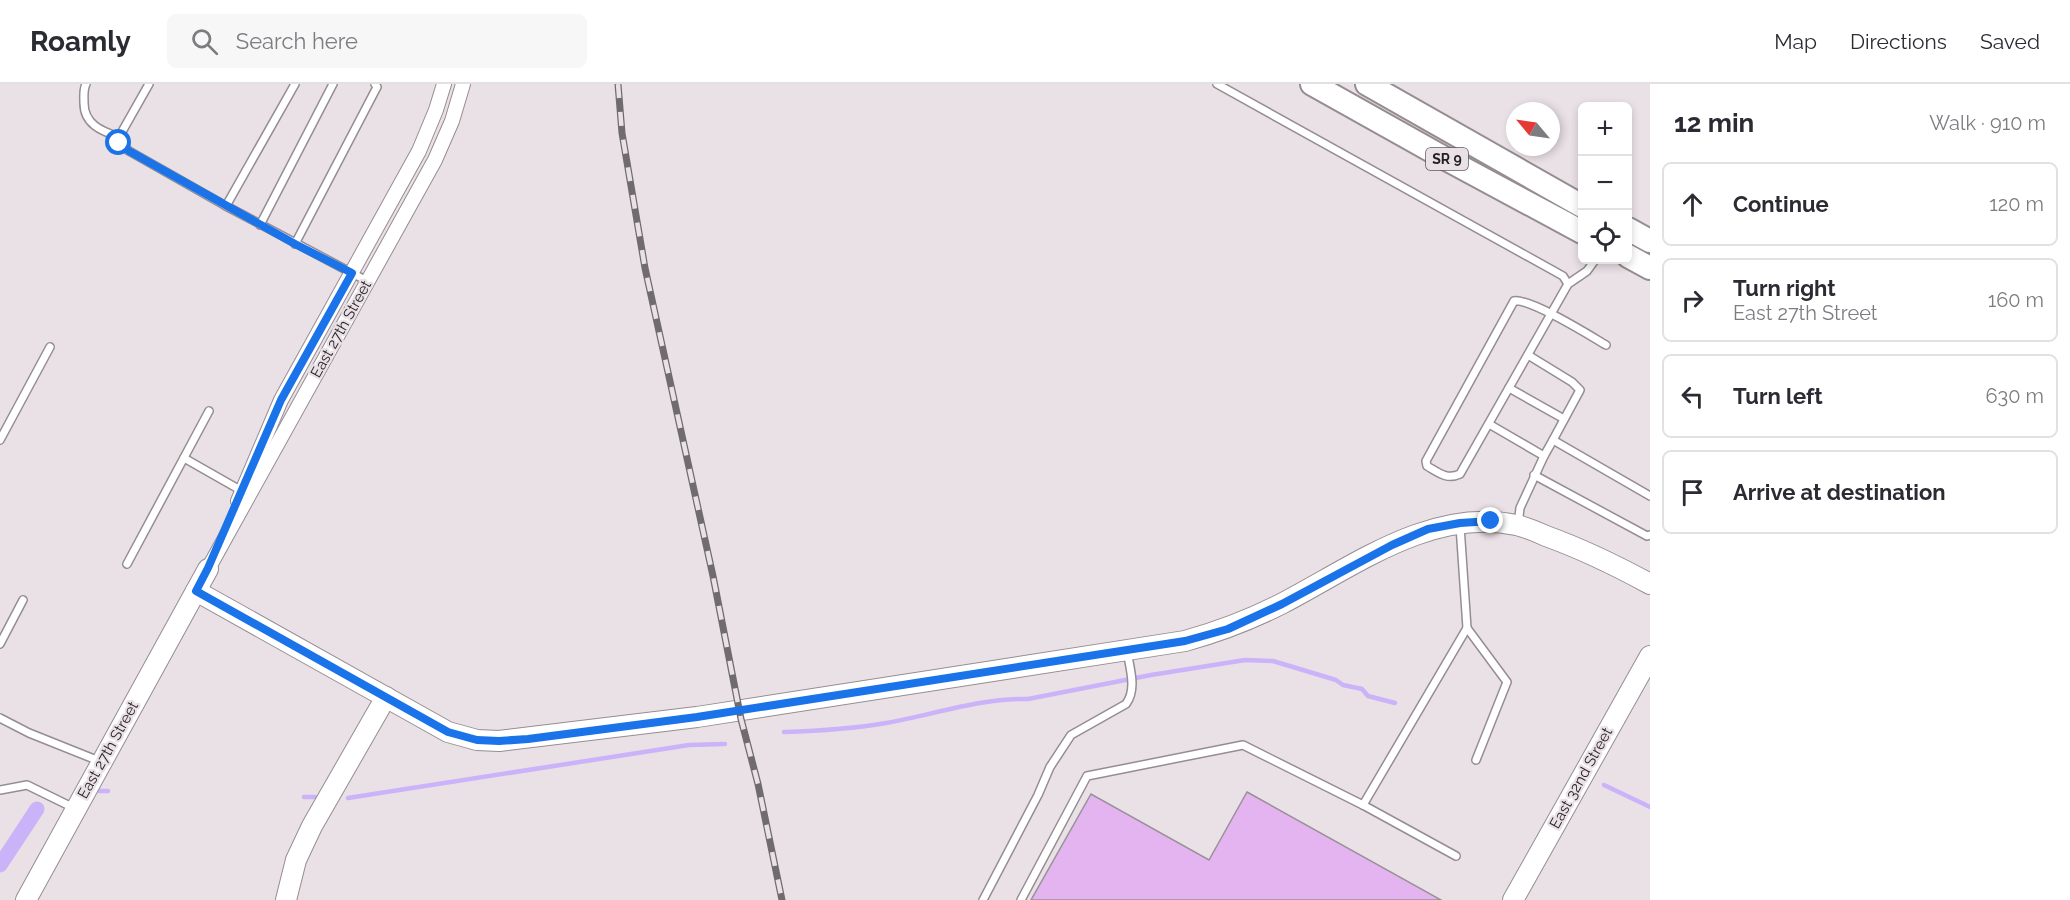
<!DOCTYPE html>
<html lang="en">
<head>
<meta charset="utf-8">
<style>
	body { margin:0; font-family:Raleway,sans-serif; background:#f7f7f7; color:#2b2b33 }
	.controls { position:absolute; right:18px; top:18px; display:grid; overflow:hidden; border-radius:9px; box-shadow:0 3px 9px #0003 }
	.controls button { width:54px; height:54px; display:grid; place-items:center; padding:0; border:0; border-bottom:2px solid #e1e1e2; background:#fff; color:#2b2b33; font:30px sans-serif }
	.compass { position:absolute; left:1506px; top:18px; width:54px; height:54px; border-radius:50%; background:#fff; box-shadow:0 3px 9px #0003; rotate:299deg }
	.stop { position:absolute; width:18px; height:18px; margin:-14px; border:4px solid #1a73e8; border-radius:50%; background:#fff }
	.stop.end { background:#1a73e8; border-color:#fff; box-shadow:0 2px 6px #0008 }
	.list { margin:0; padding:0; list-style:none }
	h2 { display:flex; justify-content:space-between; align-items:center; height:78px; margin:0; padding:0 24px; font-size:26px }
	h2 small { font-size:20px; font-weight:400; color:#7c7c81 }
	.list li { display:grid; grid-template-columns:39px 1fr auto; gap:18px; align-items:center; box-sizing:border-box; height:84px; margin:0 12px 12px; padding:0 12px; border:2px solid #e1e1e2; border-radius:9px }
	.list b { display:block; font-size:22px; white-space:nowrap }
	.list p { margin:0; font-size:20px; white-space:nowrap; color:#7c7c81 }
	.list em { font-size:20px; font-style:normal; color:#7c7c81 }
	.icon { flex:none; width:33px; height:33px; fill:none; stroke:currentColor; stroke-width:2; stroke-linecap:round; stroke-linejoin:round }
	.map { position:relative; flex:none; width:1650px; height:816px; overflow:hidden }
	header { display:flex; align-items:center; gap:36px; box-sizing:border-box; height:84px; padding:0 30px; background:#fff; border-bottom:2px solid #e1e1e2 }
	header strong { font-size:28px }
	nav { display:flex; gap:33px; margin-inline-start:auto; font-size:21px }
	.search { width:420px; height:54px; background:#f7f7f7; display:flex; align-items:center; gap:15px; box-sizing:border-box; padding:0 21px; border-radius:9px; color:#7c7c81; font-size:22px }
	main { display:flex }
	aside { flex:1; background:#fff }
	.map>svg:first-child { display:block }
	.lines { fill:none; stroke-linecap:round; stroke-linejoin:round }
	.stream { stroke:#cab3f8; stroke-width:4.5 }
	.canal { stroke:#cab3f8; stroke-width:15 }
	.building { fill:#e4b4f1; stroke:#979198; stroke-width:1.5 }
	.lane-casing { stroke:#958d92; stroke-width:10 }
	.street-casing { stroke:#958d92; stroke-width:16 }
	.secondary-casing { stroke:#958d92; stroke-width:22 }
	.primary-casing { stroke:#958d92; stroke-width:26 }
	.lane { stroke:#fff; stroke-width:7 }
	.street { stroke:#fff; stroke-width:14 }
	.secondary { stroke:#fff; stroke-width:20 }
	.primary { stroke:#fff; stroke-width:22 }
	.rail-casing { stroke:#706b6e; stroke-width:7 }
	.rail { stroke:#eae1e6; stroke-width:4.5; stroke-dasharray:14; stroke-linecap:butt }
	.route { stroke:#1a73e8; stroke-width:8 }
	.labels { text-anchor:middle; stroke-width:4.5; stroke-linejoin:round; paint-order:stroke }
	.shield { fill:#eae1e6; stroke:#5e595c; stroke-width:1.5 }
	.shield-label { font-size:14px; font-weight:bold; fill:#221f21 }
	.street-label { font-size:15px; fill:#221f21; stroke:#eae1e6 }
</style>
</head>
<body>
<header>
<strong>Roamly</strong>
<div class="search"><svg class="icon" aria-label="search" viewBox="0 0 24 24"><circle cx="10" cy="10" r="6"/><path d="M15 15l6 6"/></svg>Search here</div>
<nav><a>Map</a><a>Directions</a><a>Saved</a></nav>
</header>
<main>
<div class="map">
<svg width="1650" height="816" viewBox="0 0 1650 816">
	<rect width="100%" height="100%" fill="#eae1e6"/>
	<g class="lines">
		<g class="stream">
			<path d="M784 648C818 647 852 645 886 639 933 631 979 614 1028 615L1151 591 1245 576 1273 577 1336 596 1343 601 1362 605 1368 612 1395 619"/>
			<path d="M1604 701 1650 723"/>
			<path d="M99 707H108"/>
			<path d="M304 713H315"/>
			<path d="M348 714 689 661 725 660"/>
		</g>
		<path class="canal" d="M0 781 37 725"/>
	</g>
	<path class="building" d="M1247 708 1441 816H1031L1091 710 1209 776Z"/>
	<g class="lines">
		<defs>
			<g id="lane">
				<path d="M86 0C83 6 84 12 84 19 84 40 101 47 119 53"/>
				<path d="M149 0 119 53V59L129 67 226 122"/>
				<path d="M295 0 226 122 367 197"/>
				<path d="M1217 0 1563 192 1568 200"/>
				<path d="M260 141 333 0"/>
				<path d="M295 160 377 3 375 0"/>
				<path d="M1595 176 1587 187 1568 200 1460 390C1447 396 1439 389 1427 382L1426 377 1514 217C1530 214 1589 251 1606 261"/>
				<path d="M1528 271 1572 298 1580 306 1553 356 1650 412"/>
				<path d="M1509 304 1564 335"/>
				<path d="M1489 340 1544 372 1520 424 1518 441"/>
				<path d="M0 356 50 263"/>
				<path d="M1544 372 1553 356"/>
				<path d="M184 374 242 407"/>
				<path d="M1534 391 1647 452 1650 451"/>
				<path d="M127 480 209 327"/>
				<path d="M1467 544 1507 598 1476 676"/>
				<path d="M0 560 23 516"/>
				<path d="M0 634 29 649 99 677"/>
				<path d="M0 706 27 701 74 724"/>
				<path d="M1363 721 1456 772"/>
				<path d="M983 816 1038 711 1050 683 1071 651 1126 620C1137 605 1130 585 1127 567"/>
				<path d="M1021 816 1087 692 1243 661 1363 721 1467 544 1460 442"/>
			</g>
			<g id="street">
				<path d="M238 417 281 316 419 67 436 26 444 0"/>
				<path d="M208 485 435 76 452 37 463 0"/>
			</g>
			<g id="secondary">
				<path d="M196 507 448 648 477 656 499 657 697 633 1185 557C1221 547 1250 536 1283 519 1354 482 1432 423 1516 441 1526 443 1537 448 1546 452 1582 465 1617 482 1650 500"/>
				<path d="M26 816 208 485"/>
				<path d="M286 816 296 776 312 742 386 613"/>
				<path d="M1513 816 1650 572"/>
			</g>
			<g id="primary">
				<path d="M1312 0 1446 75 1582 148"/>
				<path d="M1367 0 1582 122"/>
				<path d="M1628 145 1650 157"/>
				<path d="M1628 172 1650 184"/>
			</g>
		</defs>
		<use href="#lane" class="lane-casing"/>
		<use href="#street" class="street-casing"/>
		<use href="#secondary" class="secondary-casing"/>
		<use href="#primary" class="primary-casing"/>
		<use href="#lane" class="lane"/>
		<use href="#street" class="street"/>
		<use href="#secondary" class="secondary"/>
		<use href="#primary" class="primary"/>
		<defs>
			<path id="rail" d="M618 0 622 49 645 184 713 492 741 635 758 700 782 816"/>
		</defs>
		<use href="#rail" class="rail-casing"/>
		<use href="#rail" class="rail"/>
	</g>
	<g class="lines">
		<path class="route" d="M119 59 129 67 295 160 352 189 281 316 208 484 196 507 448 648 477 656 499 657 528 655 697 633 1185 557 1228 545 1282 520 1392 461 1428 445 1460 439 1491 437"/>
	</g>
	<g class="labels">
		<rect class="shield" x="1426" y="64" width="42" height="22" rx="4.5"/>
		<g class="shield-label">
			<text x="1447" y="80">SR 9</text>
		</g>
		<g class="street-label">
			<text transform="translate(341 245) rotate(-61)" y="5">East 27th Street</text>
			<text transform="translate(108 666) rotate(-61)" y="5">East 27th Street</text>
			<text transform="translate(1581 694) rotate(-61)" y="5">East 32nd Street</text>
		</g>
	</g>
</svg>
<div class="controls">
<button>+</button>
<button>−</button>
<button><svg class="icon" aria-label="locate" viewBox="0 0 24 24"><circle cx="12" cy="12" r="6"/><path d="M12 2v4M12 18v4M2 12h4M18 12h4"/></svg></button>
</div>
<svg class="compass" viewBox="-18 -18 36 36"><path d="M0-13l5 13h-10z" fill="#e53935"/><path d="M0 13l5-13h-10z" fill="#7c7c81"/></svg>
<div class="stop" style="left:119px;top:59px"></div>
<div class="stop end" style="left:1491px;top:437px"></div>
</div>
<aside>
<h2>12 min<small>Walk · 910 m</small></h2>
<ul class="list">
<li><svg class="icon" aria-label="ahead" viewBox="0 0 24 24"><path d="M12 20V5M6 11l6-6 6 6"/></svg><div><b>Continue</b></div><em>120 m</em></li>
<li><svg class="icon" aria-label="right" viewBox="0 0 24 24"><path d="M7 20v-9h11M14 6l5 5-5 5"/></svg><div><b>Turn right</b><p>East 27th Street</p></div><em>160 m</em></li>
<li><svg class="icon" aria-label="left" viewBox="0 0 24 24"><path d="M17 20v-9H6M10 6l-5 5 5 5"/></svg><div><b>Turn left</b></div><em>630 m</em></li>
<li><svg class="icon" aria-label="arrive" viewBox="0 0 24 24"><path d="M6 21V4h12l-3 4 3 4H6"/></svg><div><b>Arrive at destination</b></div></li>
</ul>
</aside>
</main>
</body>
</html>
